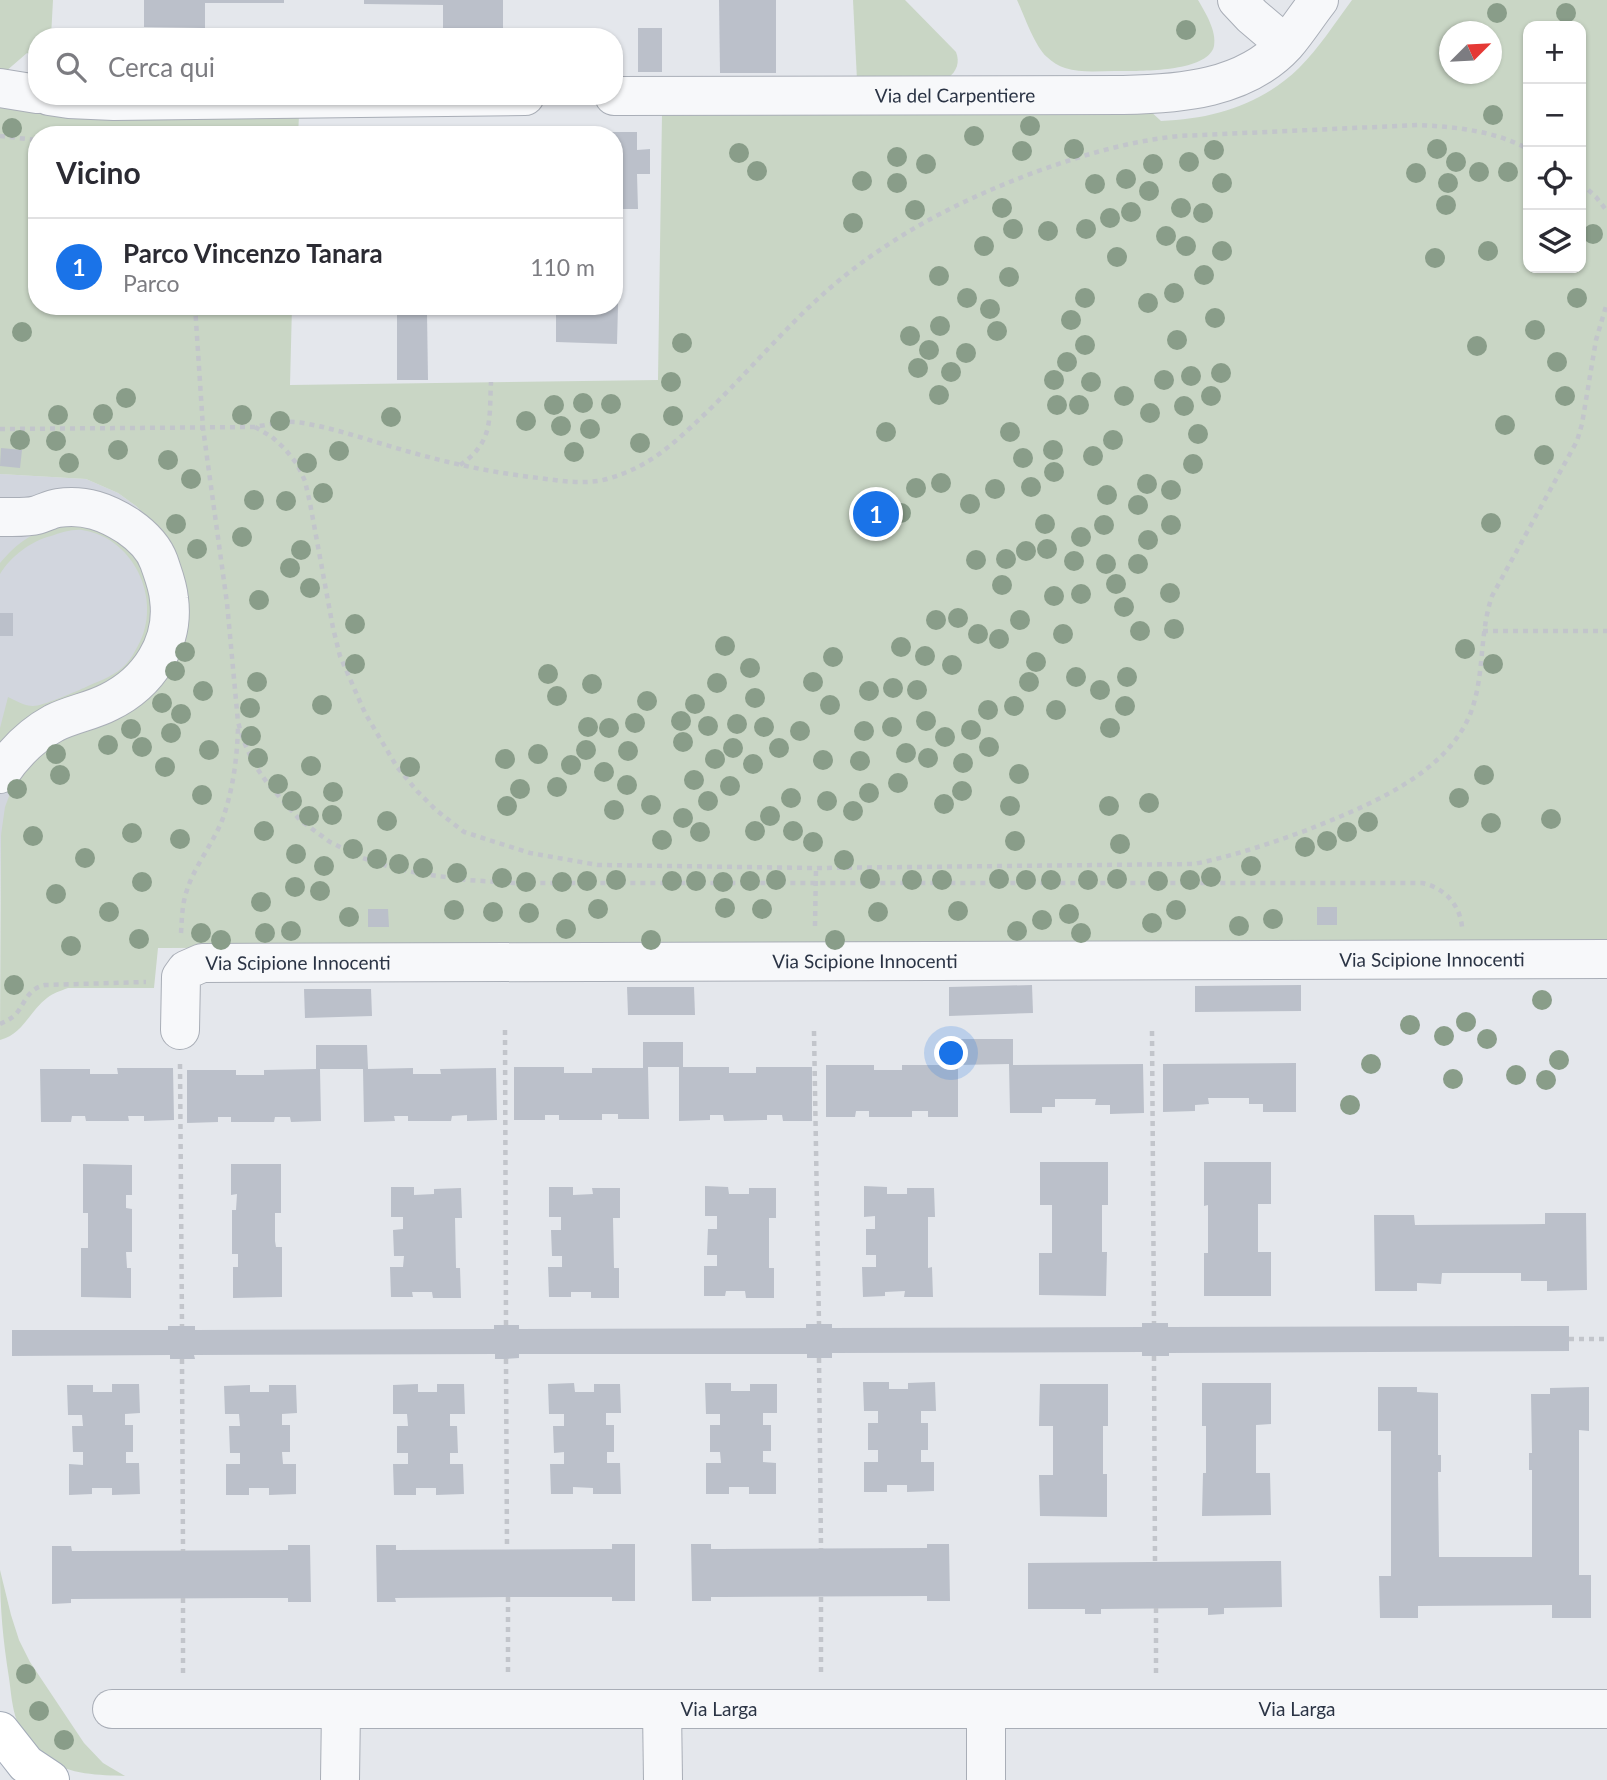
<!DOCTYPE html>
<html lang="it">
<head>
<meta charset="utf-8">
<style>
	body { margin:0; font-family:Lato,sans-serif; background:#f7f7f7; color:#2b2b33 }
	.controls { position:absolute; right:21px; top:21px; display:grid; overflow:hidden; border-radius:14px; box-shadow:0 2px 5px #0004 }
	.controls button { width:63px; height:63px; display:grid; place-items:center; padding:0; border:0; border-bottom:2px solid #e1e1e2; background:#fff; color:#2b2b33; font:35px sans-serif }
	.compass { position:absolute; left:1439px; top:21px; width:63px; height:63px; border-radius:50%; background:#fff; box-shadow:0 2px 5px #0004; rotate:66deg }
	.you { position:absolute; left:952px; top:1054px; width:24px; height:24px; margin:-18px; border:5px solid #fff; border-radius:50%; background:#1a73e8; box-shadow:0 0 0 10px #1a73e833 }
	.badge { display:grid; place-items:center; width:46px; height:46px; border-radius:50%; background:#1a73e8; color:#fff; font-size:23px; font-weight:700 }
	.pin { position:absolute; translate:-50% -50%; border:4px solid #fff; box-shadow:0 2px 7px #0006 }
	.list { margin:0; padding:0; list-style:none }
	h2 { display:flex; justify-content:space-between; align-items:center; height:91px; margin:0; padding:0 28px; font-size:30px }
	h2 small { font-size:23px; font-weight:400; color:#7c7c81 }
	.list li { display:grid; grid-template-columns:46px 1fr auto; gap:21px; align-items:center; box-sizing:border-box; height:98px; padding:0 28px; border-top:2px solid #e1e1e2 }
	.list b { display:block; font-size:26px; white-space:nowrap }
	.list p { margin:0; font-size:23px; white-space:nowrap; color:#7c7c81 }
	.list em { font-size:23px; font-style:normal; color:#7c7c81 }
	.icon { flex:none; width:38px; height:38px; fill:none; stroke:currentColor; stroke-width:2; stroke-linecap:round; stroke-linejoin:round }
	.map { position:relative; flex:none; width:1607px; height:1780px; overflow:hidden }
	.search { position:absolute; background:#fff; box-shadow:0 2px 5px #0004; left:28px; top:28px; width:595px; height:77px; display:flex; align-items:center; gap:18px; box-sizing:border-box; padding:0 24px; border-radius:28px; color:#7c7c81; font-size:26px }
	.panel { position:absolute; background:#fff; box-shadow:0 2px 5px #0004; left:28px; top:126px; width:595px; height:189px; border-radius:28px }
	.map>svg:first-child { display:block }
	.built { fill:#d2d6de }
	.green { fill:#c9d6c5; fill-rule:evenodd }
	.building { fill:#bbc0ca }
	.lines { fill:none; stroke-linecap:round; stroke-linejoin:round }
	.minor-casing { stroke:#a9aeb7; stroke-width:40 }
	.major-casing { stroke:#a3abb8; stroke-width:40 }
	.path { stroke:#c2c5cb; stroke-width:4.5; stroke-dasharray:5 5; stroke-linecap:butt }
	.minor { stroke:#f7f8fa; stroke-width:38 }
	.major { stroke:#fff; stroke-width:38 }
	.tree { fill:#899d89 }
	.labels { text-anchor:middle; stroke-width:5; stroke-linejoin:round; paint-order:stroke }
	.street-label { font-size:19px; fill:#2b3445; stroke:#f4f6f9 }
</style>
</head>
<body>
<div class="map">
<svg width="1607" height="1780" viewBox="0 0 1607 1780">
	<rect width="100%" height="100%" fill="#e4e7ec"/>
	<path class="built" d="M0 474 86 479 118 493 136 506 153 522 187 597 1 835 0 904Z"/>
	<g class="green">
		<path d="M0 0H53L51 37H37V57L27 53 5 72 0 71Z"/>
		<path d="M853 0H905L956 52C960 62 957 71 948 78L857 80Z"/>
		<path d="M1017 0H1198C1205 12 1217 31 1214 46 1208 73 1136 71 1114 71 1098 71 1081 73 1065 68 1059 66 1052 62 1047 57 1035 47 1024 15 1017 0Z"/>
		<path d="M1352 0H1607V943L158 948 154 988H68C60 991 53 993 47 998 29 1012 23 1034 0 1040L1 835 5 807 14 783 32 762 49 747 151 694 153 522 136 506 118 493 86 479 0 474V104L299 116 298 135H37V306H292L290 385 658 380 662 114 1147 108 1161 121C1213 119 1261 105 1299 68 1319 48 1335 23 1352 0ZM1528 26H1581V268H1528ZM1450 32H1492V74H1450Z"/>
		<path d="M59 526H79L99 530 119 540 141 562 156 611 139 662 0 751V728L8 697C16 701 25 706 33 706 43 706 74 692 84 688 96 682 112 677 122 668 127 664 132 657 135 651 165 606 137 538 82 530 72 529 60 533 51 536 31 541 11 556 0 574V563C18 542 32 532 59 526Z"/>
		<path d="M0 1570 11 1615 19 1640 30 1662 84 1743 103 1763 125 1776C100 1775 69 1775 47 1759 37 1752 22 1732 17 1721 12 1708 11 1692 9 1678 3 1641 0 1608 0 1570Z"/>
	</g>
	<g class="building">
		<path d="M144 0H284V3H205V28L144 27Z"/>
		<path d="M364 0H503V30H443V5L364 4Z"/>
		<path d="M719 0H776V73H720Z"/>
		<rect x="638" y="28" width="24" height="44"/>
		<path d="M592 132H637V150L650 149V174H637L638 209H614V135H592Z"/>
		<path d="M614 267 619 268 617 344 556 342V306H614Z"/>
		<path d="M427 313 428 380H397V314Z"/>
		<path d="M1 448 22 450 20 468 0 466Z"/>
		<rect x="0" y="613" width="13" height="23"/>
		<rect x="1317" y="907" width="20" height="18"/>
		<path d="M368 909H388L389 927H368Z"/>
		<path d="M1032 985 1033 1013 949 1016V987Z"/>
		<path d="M1301 985V1011L1195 1012V986Z"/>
		<path d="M627 987H694L695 1015H628Z"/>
		<path d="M304 989H371L372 1016 305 1018Z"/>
		<path d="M955 1039H1013V1065L1143 1064 1144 1113 1110 1114V1105H1095L1096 1099H1055V1107H1042V1113H1010L1009 1064 958 1065V1117H928V1111H912V1117H869V1111H856L855 1117H826V1065H874V1070H902V1065H955Z"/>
		<path d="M643 1042H683V1067H729V1073H756V1067H812V1121H783L782 1115H767V1120L724 1121 723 1115H710V1120L679 1121V1067H648L649 1119H618V1114H602V1120H559V1115H545V1120H514V1067H564V1073H592V1068H643Z"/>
		<path d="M316 1045H367L368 1069 413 1068V1074H441L440 1069 496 1068 497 1120 467 1121V1115L452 1116 451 1121H408V1116H394L395 1121 364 1122 363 1069H320L321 1121 291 1122 290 1117H275L274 1122H231V1117H218V1122L187 1123V1070H236V1075H264V1070L316 1069Z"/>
		<path d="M1296 1063V1112H1263V1104H1249V1098H1208L1209 1104 1195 1105V1111L1163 1112V1064Z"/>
		<path d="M117 1068H173L174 1120 144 1121V1116H128L129 1121H86L85 1116H72L71 1122H41L40 1069H90V1074H118Z"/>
		<path d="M1040 1162H1108V1205H1102V1252H1107L1106 1296 1039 1295V1253H1052V1205H1040Z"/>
		<path d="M1204 1162H1271V1204H1258V1252H1271V1296H1204V1253H1208V1205L1204 1206Z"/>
		<path d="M83 1164 132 1165V1195H126V1208L132 1209V1252H126L127 1268H131V1298L81 1297V1248H88V1213H83Z"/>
		<path d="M231 1164H281V1213H275V1241L276 1247H282V1297L233 1298V1267H238V1254H232V1210H236L237 1194 231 1195Z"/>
		<path d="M705 1186 728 1187 729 1194H749V1188H776V1218H769V1268H774V1298H746L745 1291H726L725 1296H704V1266H717V1255H707L708 1229H717V1216H705Z"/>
		<path d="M864 1186 887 1187V1194H907V1188H934L935 1217H928V1268L932 1267 933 1297H904L905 1291 885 1292V1296L863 1297 862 1267H876V1255H866V1229H875V1216L864 1217Z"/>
		<path d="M391 1187H414V1195L434 1194V1189L461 1188 462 1218H455L456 1268H460L461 1298H433L432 1292H412L413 1297H391L390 1267H403L404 1256H394L393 1230 403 1229V1217H391Z"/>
		<path d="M549 1187H573V1195L593 1194 592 1188H620V1218H613L614 1268H619V1298H591V1292H571V1297H549L548 1267H562V1256H552L551 1230H561V1217H549Z"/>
		<path d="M1545 1213H1586L1587 1290 1547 1291V1281H1521V1273H1442L1441 1284 1417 1283V1291H1375L1374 1215H1414L1415 1225 1545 1224Z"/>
		<path d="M1142 1323H1168V1327L1569 1326V1351L1169 1353V1356H1142V1352L832 1353V1358H807V1354H519V1358L506 1359H495V1354L194 1355 195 1359H170V1355L12 1356V1330H168V1326H195V1330L494 1329V1325H519V1329L806 1328V1324H832V1328L1142 1327Z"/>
		<path d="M863 1382H889V1389H908V1383L935 1382 936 1411H921V1423H928V1450H921V1462H934V1491L907 1492V1485H887V1492H864V1462H878V1450H868V1423H878V1411H864Z"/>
		<path d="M574 1383 575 1392H594V1384H620L621 1413H606V1425H614V1452H607V1463H620L621 1494H593V1488L573 1487V1494H551L550 1464H564V1452L554 1453 553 1426H564V1414H549L548 1384Z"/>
		<path d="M705 1383H731V1391H750V1384H777V1413H763V1425H771V1451H763V1462L776 1463V1494H749V1487H729V1494H706V1463H721L720 1452H710V1425H720V1414H706Z"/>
		<path d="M1202 1383H1271V1424L1256 1425V1473H1270L1271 1515 1202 1516 1203 1473H1206V1426H1202Z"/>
		<path d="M112 1384H139L140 1413 125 1414V1425H133V1452H126V1463H139L140 1494 112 1495V1488H92V1494L69 1495V1464L83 1465V1452H73L72 1426H83L82 1415H68L67 1385H93V1392H112Z"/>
		<path d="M418 1384V1392H437V1384H464L465 1414H450V1426H457L458 1453H450V1464H463L464 1494 436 1495V1488H416V1495H394L393 1464H408V1453H397V1426H408L407 1414H393V1385Z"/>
		<path d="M1040 1384H1108V1426H1103V1474H1107V1517L1040 1516 1039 1475H1053V1426H1039Z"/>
		<path d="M250 1385V1392H269V1385H296L297 1413 282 1414V1425H290V1452H282L283 1464H296V1494L269 1495V1488H249V1495H226V1464H240V1453H230L229 1426H240L239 1414H225L224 1386Z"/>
		<path d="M1378 1387H1417V1392L1438 1393V1455H1441V1472H1438L1439 1557H1532V1470H1529V1453H1532L1531 1394H1550V1388L1589 1387V1431L1579 1430V1575H1591V1618H1552V1605L1418 1606V1618H1380L1379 1576H1391V1431H1378Z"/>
		<path d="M612 1544H635V1601H612V1597H508L395 1598 396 1602H377L376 1545H396V1550L612 1549Z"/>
		<path d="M691 1544H711V1549H721L927 1548V1544H949L950 1601H927V1596L722 1597H711V1601H692Z"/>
		<path d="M288 1545H310L311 1602H288V1598H253L71 1599V1603L52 1604V1546H71L72 1551H81L288 1550Z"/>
		<path d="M1281 1561 1282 1607 1224 1608V1614L1208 1615V1608L1101 1609V1614H1085V1609H1028V1563Z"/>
	</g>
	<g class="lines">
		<defs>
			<g id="minor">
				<path d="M1237 0 1252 16 1285 44"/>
				<path d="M0 88 37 94"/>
				<path d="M49 96 69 99 114 101 525 96"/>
				<path id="s1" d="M614 96 1123 95C1180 94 1245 89 1286 44 1298 30 1308 14 1319 0"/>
				<path d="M0 517C12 517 26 518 37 515 44 513 51 509 58 508 85 504 106 512 128 526 141 535 154 548 159 562 163 574 168 586 169 599 175 643 148 683 109 702 92 711 72 714 54 723 32 735 14 753 0 774"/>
				<path id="s2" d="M180 1030 181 977 186 970 202 963 1607 959"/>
				<path id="s3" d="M112 1709H1607"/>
				<path d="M662 1709 663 1780"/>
				<path d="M986 1709V1780"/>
				<path d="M340 1780 341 1709"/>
			</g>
			<path id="major" d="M0 1731 26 1764 50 1780"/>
		</defs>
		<use href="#minor" class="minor-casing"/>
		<use href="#major" class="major-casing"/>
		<g class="path">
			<path d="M0 136 37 140"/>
			<path d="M1581 183 1596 197 1607 211"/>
			<path d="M195 306 203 428 227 603 238 722 244 742 254 764 268 784 300 820 330 842 360 857 393 868 423 874 468 880 513 883H1422C1443 887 1460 904 1462 927"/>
			<path d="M255 427 272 437 285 449 297 464 305 481 310 503 333 628 340 656 365 713 397 767 417 791 436 810 464 832 530 853 598 865 816 868 1194 864C1233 856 1269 844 1307 830 1365 807 1447 775 1471 712 1485 674 1479 634 1492 596L1577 441 1582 424 1596 340 1607 303"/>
			<path d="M0 429 255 427C265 425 276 423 286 422 299 421 311 425 323 427 352 434 381 444 410 452 452 464 495 473 539 478 562 481 585 485 607 479 652 466 674 443 707 412 741 379 772 343 806 310 874 244 953 202 1041 170 1086 154 1131 141 1179 136L1419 125C1457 127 1495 131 1528 149"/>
			<path d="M460 465C494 442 489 419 491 382"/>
			<path d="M1483 631H1607"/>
			<path d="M815 926 816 868"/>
			<path d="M181 933C182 918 182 904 187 890 194 867 214 842 223 818 233 789 237 759 238 728"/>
			<path d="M0 1024C6 1021 11 1019 16 1014 26 1002 27 989 45 985L146 982"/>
			<path d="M505 1030 506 1325"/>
			<path d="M814 1031 819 1324"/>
			<path d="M1152 1031 1154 1323"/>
			<path d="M180 1064 182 1326"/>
			<path d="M1569 1339H1607"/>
			<path d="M1154 1356 1155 1562"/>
			<path d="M819 1358 821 1549"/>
			<path d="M182 1359 183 1551"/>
			<path d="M506 1359 507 1549"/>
			<path d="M508 1597V1673"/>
			<path d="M821 1597V1673"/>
			<path d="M183 1598V1674"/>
			<path d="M1156 1608V1674"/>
		</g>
		<use href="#minor" class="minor"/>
		<use href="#major" class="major"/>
	</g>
	<g class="tree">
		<circle cx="1497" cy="13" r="10"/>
		<circle cx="1566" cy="13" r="10"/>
		<circle cx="1186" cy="30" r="10"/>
		<circle cx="1493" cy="115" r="10"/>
		<circle cx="1030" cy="126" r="10"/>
		<circle cx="12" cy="128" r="10"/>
		<circle cx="974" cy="136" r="10"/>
		<circle cx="1074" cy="149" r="10"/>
		<circle cx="1437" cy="149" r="10"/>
		<circle cx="1214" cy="150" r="10"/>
		<circle cx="1022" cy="151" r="10"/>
		<circle cx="739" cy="153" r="10"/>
		<circle cx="897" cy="157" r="10"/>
		<circle cx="1189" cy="162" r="10"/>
		<circle cx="1456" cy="162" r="10"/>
		<circle cx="926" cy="164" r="10"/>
		<circle cx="1153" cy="164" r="10"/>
		<circle cx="757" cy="171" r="10"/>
		<circle cx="1479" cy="172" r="10"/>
		<circle cx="1508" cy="172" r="10"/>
		<circle cx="1416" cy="173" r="10"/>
		<circle cx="1126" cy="179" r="10"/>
		<circle cx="862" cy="181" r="10"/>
		<circle cx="897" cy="183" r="10"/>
		<circle cx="1222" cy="183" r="10"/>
		<circle cx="1448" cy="183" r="10"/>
		<circle cx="1095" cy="184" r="10"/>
		<circle cx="1149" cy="191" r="10"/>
		<circle cx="1446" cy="205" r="10"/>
		<circle cx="1002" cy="208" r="10"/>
		<circle cx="1181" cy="208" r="10"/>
		<circle cx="915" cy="210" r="10"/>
		<circle cx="1131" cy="212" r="10"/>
		<circle cx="1203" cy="213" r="10"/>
		<circle cx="1110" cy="218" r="10"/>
		<circle cx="853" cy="223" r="10"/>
		<circle cx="1013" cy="229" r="10"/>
		<circle cx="1086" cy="229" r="10"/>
		<circle cx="1048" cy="231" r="10"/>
		<circle cx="1593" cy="234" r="10"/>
		<circle cx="1166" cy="236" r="10"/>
		<circle cx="984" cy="246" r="10"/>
		<circle cx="1186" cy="246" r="10"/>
		<circle cx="1222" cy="251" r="10"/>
		<circle cx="1488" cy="251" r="10"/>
		<circle cx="1117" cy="257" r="10"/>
		<circle cx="1435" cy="258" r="10"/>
		<circle cx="1204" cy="275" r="10"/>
		<circle cx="939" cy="276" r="10"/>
		<circle cx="1009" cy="277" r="10"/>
		<circle cx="1174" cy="293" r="10"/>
		<circle cx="967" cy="298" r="10"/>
		<circle cx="1085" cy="298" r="10"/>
		<circle cx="1577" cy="298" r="10"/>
		<circle cx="1148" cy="303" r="10"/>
		<circle cx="990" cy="309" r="10"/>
		<circle cx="1215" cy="318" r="10"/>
		<circle cx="1071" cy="320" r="10"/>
		<circle cx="940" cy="326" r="10"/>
		<circle cx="1535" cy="330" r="10"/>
		<circle cx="997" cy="331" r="10"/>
		<circle cx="22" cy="332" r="10"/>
		<circle cx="910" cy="336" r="10"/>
		<circle cx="1177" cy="340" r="10"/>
		<circle cx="682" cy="343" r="10"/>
		<circle cx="1085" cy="345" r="10"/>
		<circle cx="1477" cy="346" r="10"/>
		<circle cx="929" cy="350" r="10"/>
		<circle cx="966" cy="353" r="10"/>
		<circle cx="1067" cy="362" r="10"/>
		<circle cx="1557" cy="362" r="10"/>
		<circle cx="918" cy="368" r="10"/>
		<circle cx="951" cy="372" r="10"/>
		<circle cx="1221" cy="373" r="10"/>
		<circle cx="1191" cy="376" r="10"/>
		<circle cx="1054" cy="380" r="10"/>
		<circle cx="1164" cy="380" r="10"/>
		<circle cx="671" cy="382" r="10"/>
		<circle cx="1091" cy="382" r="10"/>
		<circle cx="939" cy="395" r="10"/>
		<circle cx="1124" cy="396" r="10"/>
		<circle cx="1211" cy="396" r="10"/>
		<circle cx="1565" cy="396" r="10"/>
		<circle cx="126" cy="398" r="10"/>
		<circle cx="583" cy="403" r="10"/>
		<circle cx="611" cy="404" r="10"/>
		<circle cx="554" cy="405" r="10"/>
		<circle cx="1057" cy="405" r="10"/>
		<circle cx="1079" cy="405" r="10"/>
		<circle cx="1184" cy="406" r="10"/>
		<circle cx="1150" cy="413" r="10"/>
		<circle cx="103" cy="414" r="10"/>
		<circle cx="58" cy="415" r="10"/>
		<circle cx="242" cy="415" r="10"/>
		<circle cx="673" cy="416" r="10"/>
		<circle cx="391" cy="417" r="10"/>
		<circle cx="280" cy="421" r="10"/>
		<circle cx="526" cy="421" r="10"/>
		<circle cx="1505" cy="425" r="10"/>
		<circle cx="561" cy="426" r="10"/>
		<circle cx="590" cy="429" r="10"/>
		<circle cx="886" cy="432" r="10"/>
		<circle cx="1010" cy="432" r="10"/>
		<circle cx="1198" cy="434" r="10"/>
		<circle cx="20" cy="440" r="10"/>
		<circle cx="1113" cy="440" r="10"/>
		<circle cx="56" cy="441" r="10"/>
		<circle cx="640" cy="443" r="10"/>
		<circle cx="118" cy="450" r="10"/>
		<circle cx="1053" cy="450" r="10"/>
		<circle cx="339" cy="451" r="10"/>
		<circle cx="574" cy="452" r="10"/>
		<circle cx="1544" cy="455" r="10"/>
		<circle cx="1093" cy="456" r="10"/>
		<circle cx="1023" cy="458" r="10"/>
		<circle cx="168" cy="460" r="10"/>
		<circle cx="69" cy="463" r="10"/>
		<circle cx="307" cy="463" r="10"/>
		<circle cx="1193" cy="464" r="10"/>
		<circle cx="1054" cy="472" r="10"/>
		<circle cx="191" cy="479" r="10"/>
		<circle cx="941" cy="483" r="10"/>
		<circle cx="1147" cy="484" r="10"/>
		<circle cx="1031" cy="487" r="10"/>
		<circle cx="916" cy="488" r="10"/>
		<circle cx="995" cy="489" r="10"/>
		<circle cx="1171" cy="490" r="10"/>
		<circle cx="323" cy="493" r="10"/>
		<circle cx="1107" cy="495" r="10"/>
		<circle cx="254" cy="500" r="10"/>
		<circle cx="286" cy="501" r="10"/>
		<circle cx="970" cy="504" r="10"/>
		<circle cx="1138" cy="505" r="10"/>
		<circle cx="901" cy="513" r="10"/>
		<circle cx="1491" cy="523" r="10"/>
		<circle cx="176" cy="524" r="10"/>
		<circle cx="1045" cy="524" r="10"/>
		<circle cx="1104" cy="525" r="10"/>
		<circle cx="1171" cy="525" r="10"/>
		<circle cx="242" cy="537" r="10"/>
		<circle cx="1081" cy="537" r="10"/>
		<circle cx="1148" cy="540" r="10"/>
		<circle cx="197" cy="549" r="10"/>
		<circle cx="1047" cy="549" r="10"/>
		<circle cx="301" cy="550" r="10"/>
		<circle cx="1026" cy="551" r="10"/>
		<circle cx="1006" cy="559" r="10"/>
		<circle cx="976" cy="560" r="10"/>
		<circle cx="1074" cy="561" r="10"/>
		<circle cx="1106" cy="564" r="10"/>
		<circle cx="1138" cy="564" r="10"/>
		<circle cx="290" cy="568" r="10"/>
		<circle cx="1116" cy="584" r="10"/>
		<circle cx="1002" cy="585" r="10"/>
		<circle cx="310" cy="588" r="10"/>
		<circle cx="1170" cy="593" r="10"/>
		<circle cx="1081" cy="594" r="10"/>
		<circle cx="1054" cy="596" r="10"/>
		<circle cx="259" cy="600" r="10"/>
		<circle cx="1124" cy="607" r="10"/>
		<circle cx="958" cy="618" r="10"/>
		<circle cx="936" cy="620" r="10"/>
		<circle cx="1020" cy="620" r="10"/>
		<circle cx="355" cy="624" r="10"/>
		<circle cx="1174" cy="629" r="10"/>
		<circle cx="1140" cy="631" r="10"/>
		<circle cx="978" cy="634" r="10"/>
		<circle cx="1063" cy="634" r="10"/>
		<circle cx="999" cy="639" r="10"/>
		<circle cx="725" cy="646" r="10"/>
		<circle cx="901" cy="647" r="10"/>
		<circle cx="1465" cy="649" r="10"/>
		<circle cx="185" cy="652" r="10"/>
		<circle cx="925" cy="656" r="10"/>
		<circle cx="833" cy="657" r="10"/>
		<circle cx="1036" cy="662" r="10"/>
		<circle cx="355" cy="664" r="10"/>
		<circle cx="1493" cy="664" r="10"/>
		<circle cx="952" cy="665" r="10"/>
		<circle cx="750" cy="668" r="10"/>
		<circle cx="175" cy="671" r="10"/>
		<circle cx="548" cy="674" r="10"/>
		<circle cx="1076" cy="677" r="10"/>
		<circle cx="1127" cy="677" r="10"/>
		<circle cx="257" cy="682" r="10"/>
		<circle cx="813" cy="682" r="10"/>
		<circle cx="1029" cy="682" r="10"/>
		<circle cx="717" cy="683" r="10"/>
		<circle cx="592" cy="684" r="10"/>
		<circle cx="893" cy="688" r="10"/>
		<circle cx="917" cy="690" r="10"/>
		<circle cx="1100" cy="690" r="10"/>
		<circle cx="203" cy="691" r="10"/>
		<circle cx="869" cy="691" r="10"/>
		<circle cx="557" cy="696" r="10"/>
		<circle cx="755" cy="698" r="10"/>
		<circle cx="647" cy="701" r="10"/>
		<circle cx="162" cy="703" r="10"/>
		<circle cx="695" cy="704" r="10"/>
		<circle cx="322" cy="705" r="10"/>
		<circle cx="830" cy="705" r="10"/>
		<circle cx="1014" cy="706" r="10"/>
		<circle cx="1125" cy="706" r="10"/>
		<circle cx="250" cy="708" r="10"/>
		<circle cx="988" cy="710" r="10"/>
		<circle cx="1056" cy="710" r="10"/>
		<circle cx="181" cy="714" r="10"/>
		<circle cx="681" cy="721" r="10"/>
		<circle cx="926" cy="721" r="10"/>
		<circle cx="635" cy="723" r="10"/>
		<circle cx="737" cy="724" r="10"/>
		<circle cx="708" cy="726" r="10"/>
		<circle cx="588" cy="727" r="10"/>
		<circle cx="764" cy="727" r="10"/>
		<circle cx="892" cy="727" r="10"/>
		<circle cx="609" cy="728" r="10"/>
		<circle cx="1110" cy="728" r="10"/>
		<circle cx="131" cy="729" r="10"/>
		<circle cx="971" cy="730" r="10"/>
		<circle cx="800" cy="731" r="10"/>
		<circle cx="864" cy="731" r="10"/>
		<circle cx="171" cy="733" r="10"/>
		<circle cx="251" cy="736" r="10"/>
		<circle cx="945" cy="737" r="10"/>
		<circle cx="683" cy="742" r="10"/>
		<circle cx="108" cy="745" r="10"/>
		<circle cx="142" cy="747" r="10"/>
		<circle cx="989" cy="747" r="10"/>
		<circle cx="733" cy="748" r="10"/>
		<circle cx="779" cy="748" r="10"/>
		<circle cx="209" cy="750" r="10"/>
		<circle cx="586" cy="750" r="10"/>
		<circle cx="628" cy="751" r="10"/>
		<circle cx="906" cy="753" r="10"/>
		<circle cx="56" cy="754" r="10"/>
		<circle cx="538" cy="754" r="10"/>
		<circle cx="258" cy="758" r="10"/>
		<circle cx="928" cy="758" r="10"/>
		<circle cx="505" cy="759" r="10"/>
		<circle cx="715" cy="759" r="10"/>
		<circle cx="823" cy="760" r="10"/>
		<circle cx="860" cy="761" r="10"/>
		<circle cx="963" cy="763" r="10"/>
		<circle cx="753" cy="764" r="10"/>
		<circle cx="571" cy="765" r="10"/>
		<circle cx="311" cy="766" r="10"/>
		<circle cx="165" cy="767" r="10"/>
		<circle cx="410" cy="767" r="10"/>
		<circle cx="604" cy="772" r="10"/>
		<circle cx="1019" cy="774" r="10"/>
		<circle cx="60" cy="775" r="10"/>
		<circle cx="1484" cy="775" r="10"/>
		<circle cx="694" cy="780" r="10"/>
		<circle cx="898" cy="783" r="10"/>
		<circle cx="278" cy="784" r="10"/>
		<circle cx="627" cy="785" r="10"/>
		<circle cx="730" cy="786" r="10"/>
		<circle cx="557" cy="787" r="10"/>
		<circle cx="17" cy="789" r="10"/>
		<circle cx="520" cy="789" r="10"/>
		<circle cx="962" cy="791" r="10"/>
		<circle cx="333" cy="792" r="10"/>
		<circle cx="869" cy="793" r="10"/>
		<circle cx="202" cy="795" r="10"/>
		<circle cx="791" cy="798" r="10"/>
		<circle cx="1459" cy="798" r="10"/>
		<circle cx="292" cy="801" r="10"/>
		<circle cx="708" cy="801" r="10"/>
		<circle cx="827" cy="801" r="10"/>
		<circle cx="1149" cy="803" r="10"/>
		<circle cx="944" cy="804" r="10"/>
		<circle cx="651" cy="805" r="10"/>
		<circle cx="507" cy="806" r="10"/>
		<circle cx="1010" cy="806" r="10"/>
		<circle cx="1109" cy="806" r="10"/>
		<circle cx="614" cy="810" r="10"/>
		<circle cx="853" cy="811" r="10"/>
		<circle cx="332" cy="815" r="10"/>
		<circle cx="309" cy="816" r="10"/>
		<circle cx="770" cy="816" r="10"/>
		<circle cx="683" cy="818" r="10"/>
		<circle cx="1551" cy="819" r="10"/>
		<circle cx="387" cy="821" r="10"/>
		<circle cx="1368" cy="822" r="10"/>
		<circle cx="1491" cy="823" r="10"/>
		<circle cx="264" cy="831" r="10"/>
		<circle cx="755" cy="831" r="10"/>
		<circle cx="793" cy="831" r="10"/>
		<circle cx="700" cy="832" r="10"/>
		<circle cx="1347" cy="832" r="10"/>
		<circle cx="132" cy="833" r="10"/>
		<circle cx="33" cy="836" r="10"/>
		<circle cx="180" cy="839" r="10"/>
		<circle cx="662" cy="840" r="10"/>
		<circle cx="1015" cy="841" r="10"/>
		<circle cx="1327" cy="841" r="10"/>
		<circle cx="813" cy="842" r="10"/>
		<circle cx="1120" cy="844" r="10"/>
		<circle cx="1305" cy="847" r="10"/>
		<circle cx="353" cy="849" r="10"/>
		<circle cx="296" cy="854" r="10"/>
		<circle cx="85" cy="858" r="10"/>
		<circle cx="377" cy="859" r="10"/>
		<circle cx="844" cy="860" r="10"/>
		<circle cx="399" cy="864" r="10"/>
		<circle cx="324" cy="866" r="10"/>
		<circle cx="1251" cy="866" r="10"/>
		<circle cx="423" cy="868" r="10"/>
		<circle cx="457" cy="873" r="10"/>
		<circle cx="1211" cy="877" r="10"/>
		<circle cx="502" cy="878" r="10"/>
		<circle cx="870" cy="879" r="10"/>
		<circle cx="999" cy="879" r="10"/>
		<circle cx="1117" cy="879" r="10"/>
		<circle cx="616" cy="880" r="10"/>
		<circle cx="776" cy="880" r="10"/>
		<circle cx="912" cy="880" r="10"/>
		<circle cx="942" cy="880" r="10"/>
		<circle cx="1026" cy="880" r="10"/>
		<circle cx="1051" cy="880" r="10"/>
		<circle cx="1088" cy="880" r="10"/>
		<circle cx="1190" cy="880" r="10"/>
		<circle cx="587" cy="881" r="10"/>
		<circle cx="672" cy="881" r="10"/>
		<circle cx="696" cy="881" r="10"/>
		<circle cx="750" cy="881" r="10"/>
		<circle cx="1158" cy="881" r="10"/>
		<circle cx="142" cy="882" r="10"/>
		<circle cx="526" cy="882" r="10"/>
		<circle cx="562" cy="882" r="10"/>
		<circle cx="723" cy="882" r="10"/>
		<circle cx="295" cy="887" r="10"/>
		<circle cx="320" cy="891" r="10"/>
		<circle cx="56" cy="894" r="10"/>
		<circle cx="261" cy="902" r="10"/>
		<circle cx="725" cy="908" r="10"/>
		<circle cx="598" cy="909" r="10"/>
		<circle cx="762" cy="909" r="10"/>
		<circle cx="454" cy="910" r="10"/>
		<circle cx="1176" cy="910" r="10"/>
		<circle cx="958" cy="911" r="10"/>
		<circle cx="109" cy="912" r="10"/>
		<circle cx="493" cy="912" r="10"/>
		<circle cx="878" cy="912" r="10"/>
		<circle cx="529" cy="913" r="10"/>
		<circle cx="1069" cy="914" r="10"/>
		<circle cx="349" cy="917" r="10"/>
		<circle cx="1273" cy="919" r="10"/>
		<circle cx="1042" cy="920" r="10"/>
		<circle cx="1152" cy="923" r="10"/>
		<circle cx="1239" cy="926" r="10"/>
		<circle cx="566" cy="929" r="10"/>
		<circle cx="291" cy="931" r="10"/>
		<circle cx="1017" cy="931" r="10"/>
		<circle cx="201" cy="933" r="10"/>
		<circle cx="265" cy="933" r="10"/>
		<circle cx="1081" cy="933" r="10"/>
		<circle cx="139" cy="939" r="10"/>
		<circle cx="221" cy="940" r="10"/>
		<circle cx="651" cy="940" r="10"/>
		<circle cx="835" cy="940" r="10"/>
		<circle cx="71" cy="946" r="10"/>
		<circle cx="14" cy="985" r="10"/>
		<circle cx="1542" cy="1000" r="10"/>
		<circle cx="1466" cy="1022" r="10"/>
		<circle cx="1410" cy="1025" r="10"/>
		<circle cx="1444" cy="1036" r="10"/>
		<circle cx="1487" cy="1039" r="10"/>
		<circle cx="1559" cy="1060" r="10"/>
		<circle cx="1371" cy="1064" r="10"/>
		<circle cx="1516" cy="1075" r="10"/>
		<circle cx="1453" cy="1079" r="10"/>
		<circle cx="1546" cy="1080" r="10"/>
		<circle cx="1350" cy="1105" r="10"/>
		<circle cx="26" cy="1674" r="10"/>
		<circle cx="39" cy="1711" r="10"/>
		<circle cx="64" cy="1740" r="10"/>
	</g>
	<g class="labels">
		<g class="street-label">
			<text dy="7" stroke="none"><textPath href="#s1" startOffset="341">Via del Carpentiere</textPath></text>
			<text dy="7" stroke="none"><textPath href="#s2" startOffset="1309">Via Scipione Innocenti</textPath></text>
			<text dy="7" stroke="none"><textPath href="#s2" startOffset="742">Via Scipione Innocenti</textPath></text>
			<text dy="7" stroke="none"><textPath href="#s2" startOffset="175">Via Scipione Innocenti</textPath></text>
			<text dy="7" stroke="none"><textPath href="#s3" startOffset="607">Via Larga</textPath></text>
			<text dy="7" stroke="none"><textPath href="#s3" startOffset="1185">Via Larga</textPath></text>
		</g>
	</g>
</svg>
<div class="controls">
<button>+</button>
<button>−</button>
<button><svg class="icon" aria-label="locate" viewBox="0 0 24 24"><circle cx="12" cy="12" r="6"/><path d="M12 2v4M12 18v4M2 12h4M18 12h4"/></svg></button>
<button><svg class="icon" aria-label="layers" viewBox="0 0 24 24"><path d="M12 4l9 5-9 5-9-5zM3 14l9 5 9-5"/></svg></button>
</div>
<svg class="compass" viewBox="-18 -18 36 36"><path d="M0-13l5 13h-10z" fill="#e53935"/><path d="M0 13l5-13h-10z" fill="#7c7c81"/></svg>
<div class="you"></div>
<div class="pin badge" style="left:876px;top:514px">1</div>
<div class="search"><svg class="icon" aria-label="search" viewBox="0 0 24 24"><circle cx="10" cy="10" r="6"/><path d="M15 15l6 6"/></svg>Cerca qui</div>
<section class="panel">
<h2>Vicino<small></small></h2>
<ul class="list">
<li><span class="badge">1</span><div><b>Parco Vincenzo Tanara</b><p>Parco</p></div><em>110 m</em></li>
</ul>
</section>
</div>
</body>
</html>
